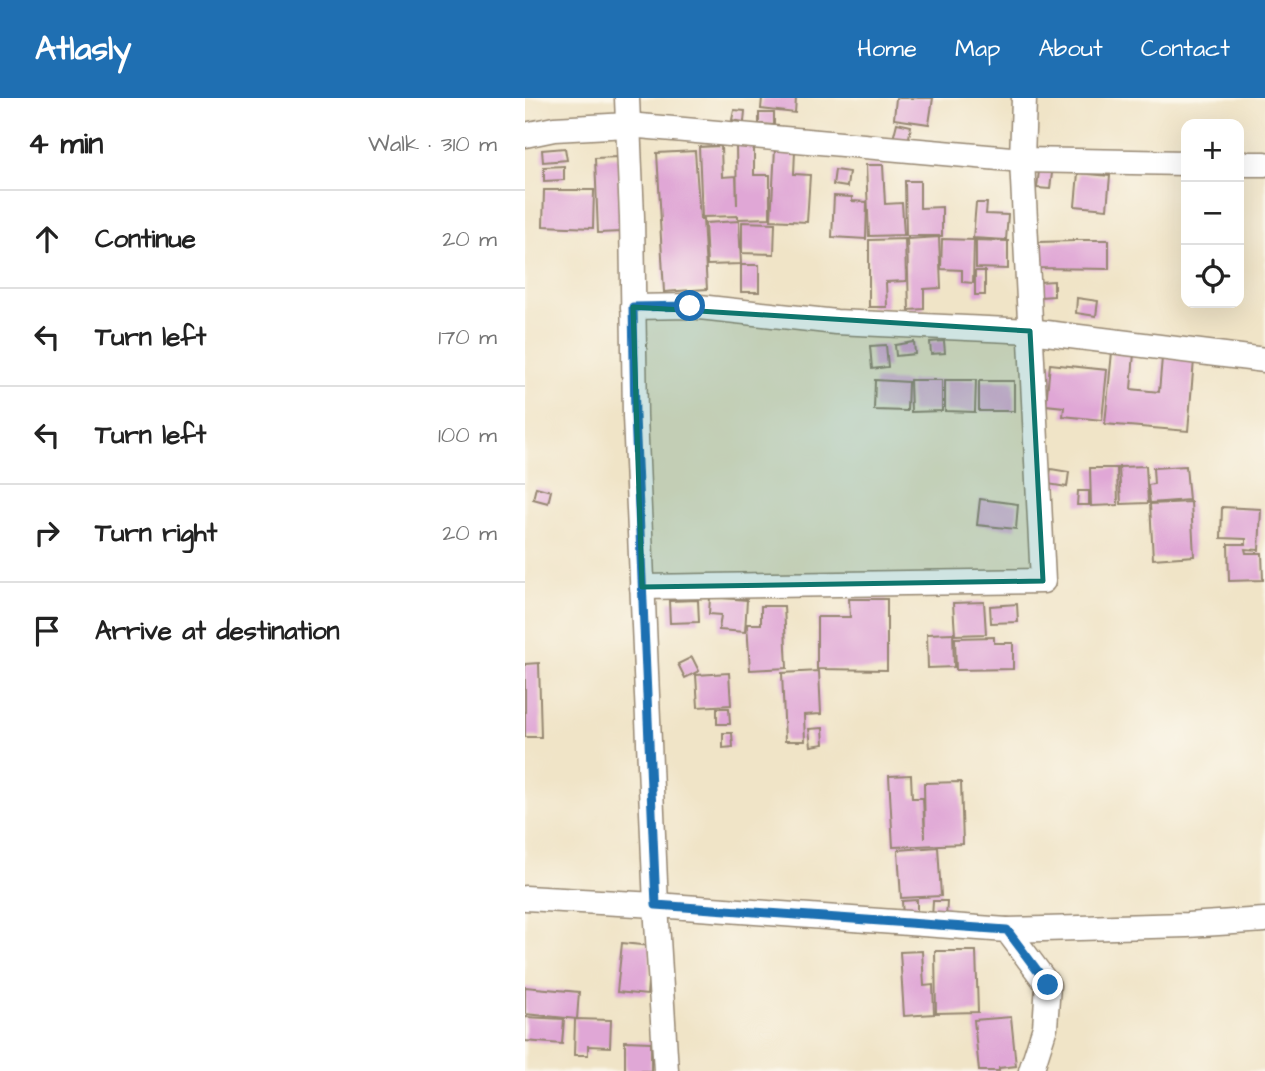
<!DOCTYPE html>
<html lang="en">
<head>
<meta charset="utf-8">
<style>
	body { margin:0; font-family:"Architects Daughter",sans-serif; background:#f6f6f6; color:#222 }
	.controls { position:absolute; right:21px; top:21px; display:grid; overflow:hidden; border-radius:14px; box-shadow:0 7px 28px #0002 }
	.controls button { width:63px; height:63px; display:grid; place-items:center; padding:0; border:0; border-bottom:2px solid #e0e0e0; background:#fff; color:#222; font:35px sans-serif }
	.stop { position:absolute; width:21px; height:21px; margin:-16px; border:5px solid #1f6fb2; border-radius:50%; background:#fff }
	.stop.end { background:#1f6fb2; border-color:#fff; box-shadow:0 2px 7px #0008 }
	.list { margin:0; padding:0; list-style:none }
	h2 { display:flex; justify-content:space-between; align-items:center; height:91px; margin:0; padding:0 28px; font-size:30px }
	h2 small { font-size:23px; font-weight:400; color:#767676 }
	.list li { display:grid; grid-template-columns:46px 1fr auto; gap:21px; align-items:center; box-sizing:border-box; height:98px; padding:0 28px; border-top:2px solid #e0e0e0 }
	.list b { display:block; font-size:26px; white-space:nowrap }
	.list em { font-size:23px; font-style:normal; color:#767676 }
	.icon { flex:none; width:38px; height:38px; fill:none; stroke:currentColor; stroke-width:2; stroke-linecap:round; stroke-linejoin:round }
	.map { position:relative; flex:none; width:740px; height:973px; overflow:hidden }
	header { display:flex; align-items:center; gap:42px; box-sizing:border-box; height:98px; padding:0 35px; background:#1f6fb2; color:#fff }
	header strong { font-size:33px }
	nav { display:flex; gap:38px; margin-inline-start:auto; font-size:24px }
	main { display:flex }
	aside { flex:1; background:#fff }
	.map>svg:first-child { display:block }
	.building { fill:#e0a7d6 }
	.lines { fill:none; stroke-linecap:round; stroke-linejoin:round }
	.minor-casing { stroke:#968772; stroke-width:27 }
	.minor { stroke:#fff; stroke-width:24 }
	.route { stroke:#1f6fb2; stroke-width:9 }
	.marked { fill:#0f766e; fill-opacity:0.2; stroke:#0f766e; stroke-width:5; stroke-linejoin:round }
</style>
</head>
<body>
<header>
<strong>Atlasly</strong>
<nav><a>Home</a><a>Map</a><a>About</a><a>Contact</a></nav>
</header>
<main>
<aside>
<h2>4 min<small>Walk · 310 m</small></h2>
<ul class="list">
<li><svg class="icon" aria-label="ahead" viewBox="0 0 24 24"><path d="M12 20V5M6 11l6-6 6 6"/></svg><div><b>Continue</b></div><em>20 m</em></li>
<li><svg class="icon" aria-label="left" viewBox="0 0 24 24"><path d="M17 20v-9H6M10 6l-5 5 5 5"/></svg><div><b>Turn left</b></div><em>170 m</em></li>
<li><svg class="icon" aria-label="left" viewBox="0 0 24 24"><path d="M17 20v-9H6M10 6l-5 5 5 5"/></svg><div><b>Turn left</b></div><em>100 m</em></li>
<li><svg class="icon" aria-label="right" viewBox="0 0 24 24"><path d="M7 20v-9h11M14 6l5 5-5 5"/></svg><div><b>Turn right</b></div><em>20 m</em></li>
<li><svg class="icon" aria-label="arrive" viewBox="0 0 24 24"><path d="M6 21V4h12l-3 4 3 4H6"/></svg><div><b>Arrive at destination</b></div></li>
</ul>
</aside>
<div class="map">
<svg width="740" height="973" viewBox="0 0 740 973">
	<rect width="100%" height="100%" fill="#fbf7ec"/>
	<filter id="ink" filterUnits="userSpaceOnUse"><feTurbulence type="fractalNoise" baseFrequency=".0143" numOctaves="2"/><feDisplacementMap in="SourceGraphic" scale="14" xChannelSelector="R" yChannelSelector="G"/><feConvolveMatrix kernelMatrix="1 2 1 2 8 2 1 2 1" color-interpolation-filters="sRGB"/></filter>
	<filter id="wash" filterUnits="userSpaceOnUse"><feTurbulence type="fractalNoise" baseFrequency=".00686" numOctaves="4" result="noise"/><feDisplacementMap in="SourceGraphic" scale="28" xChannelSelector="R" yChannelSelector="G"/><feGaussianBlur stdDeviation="1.57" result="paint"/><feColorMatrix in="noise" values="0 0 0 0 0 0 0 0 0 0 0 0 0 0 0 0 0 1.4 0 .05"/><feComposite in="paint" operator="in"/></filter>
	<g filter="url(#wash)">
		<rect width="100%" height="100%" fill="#f0e4c7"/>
		<g id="blocks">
			<g class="building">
				<path d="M237 0H271L270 15 236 11Z"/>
				<path d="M371 0H408L404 26 369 21Z"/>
				<path d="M209 12 220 13 219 24 207 22Z"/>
				<path d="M234 15H249V27L234 26Z"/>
				<path d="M372 25 386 28 383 45 368 41Z"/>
				<path d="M229 46V77H245V120L213 121V118L177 119 174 49 196 48 197 79 211 78 212 107 211 47Z"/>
				<path d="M40 50 42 62 18 64 17 52Z"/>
				<path d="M250 51 270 52 269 76 285 77 282 124 246 122Z"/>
				<path d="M170 53 175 121H178L182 191 139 194 135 123H136L132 55Z"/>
				<path d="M93 59 96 134 73 135 70 60Z"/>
				<path d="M341 67H358L360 106 377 105 379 137 344 138Z"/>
				<path d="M39 68V82L19 83V69Z"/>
				<path d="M310 72 324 74 322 89 308 87Z"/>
				<path d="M514 73 527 75 525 91 512 90Z"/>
				<path d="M553 75 585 78 582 111 550 108Z"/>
				<path d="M380 83H395V110L417 109V138H381Z"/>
				<path d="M19 92H69L68 130 18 128Z"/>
				<path d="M309 98 327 99V103L342 104 341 141 307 139Z"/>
				<path d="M451 105H462L461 116 483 117 481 142 448 140Z"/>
				<path d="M214 123 216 166 182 167 180 125Z"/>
				<path d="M217 124 250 125 249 156 217 155Z"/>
				<path d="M414 139 416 190 399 191V211L384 212 382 141Z"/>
				<path d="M380 141 381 183 361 184 362 209H344V142Z"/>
				<path d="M417 141 449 142 448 185 437 184V172L416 171Z"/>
				<path d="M451 142 483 143V171L451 170Z"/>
				<path d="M548 142H584V171L514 170V144L548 143Z"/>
				<rect x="216" y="167" width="18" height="27"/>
				<rect x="450" y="173" width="10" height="24"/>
				<path d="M529 183V198L515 199 514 184Z"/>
				<path d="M552 200 573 203 571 218 551 215Z"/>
				<path d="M419 243 420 255 406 256 405 244Z"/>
				<path d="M389 244 390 256 371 258 370 247Z"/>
				<path d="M361 247 363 269 347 271 345 248Z"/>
				<path d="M587 254 609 255 606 291 634 294 637 260 669 262 663 333 580 326Z"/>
				<path d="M525 266 582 272 577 322 538 318 539 309 521 307Z"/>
				<path d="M350 282 383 284 382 313 349 312Z"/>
				<path d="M385 282H417V313L386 314Z"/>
				<path d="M420 282H451L450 314 420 313Z"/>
				<rect x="454" y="283" width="35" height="30"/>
				<path d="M621 368 623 405 596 406 594 369Z"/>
				<path d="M661 368 664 402 625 405 623 387 629 386 628 370Z"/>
				<path d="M565 370H592L593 407 566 408Z"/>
				<path d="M526 371 544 374 542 389 523 386Z"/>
				<path d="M11 389 26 393 23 405 8 401Z"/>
				<path d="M553 393H564V407H552Z"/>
				<path d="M455 401 493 406 491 431 452 427Z"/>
				<path d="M666 404 669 458 628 461 625 406Z"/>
				<path d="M697 409 736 411 734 452 720 451 721 455H737L738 482 704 483 703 446H721V441L696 440Z"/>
				<path d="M185 499 222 502 220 534 194 532 196 517 184 516Z"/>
				<path d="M324 501H362V572L292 571V519H325Z"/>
				<path d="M173 502 174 524 145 525 144 503Z"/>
				<path d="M459 504 461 536 430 537 428 505Z"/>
				<path d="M492 506 493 524 466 525 465 508Z"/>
				<path d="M236 508H259L262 570 225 572 222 526H236Z"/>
				<path d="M428 535 429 569 403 570 402 536Z"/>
				<path d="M469 539V545H488V571L431 572 430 540Z"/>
				<path d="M167 559 174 573 160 580 153 566Z"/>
				<path d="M14 565 16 639H0V566Z"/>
				<path d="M294 573 296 616 279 617 280 643H260L257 575Z"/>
				<path d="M204 575 206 607 173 609 171 577Z"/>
				<path d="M192 610H204L205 626H192Z"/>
				<path d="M298 630 299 646 286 648 284 631Z"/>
				<path d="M198 635H207L208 649 198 650Z"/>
				<path d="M386 677 387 700H398L400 740 399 685 436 684 438 746 368 749 364 678Z"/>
				<path d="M413 749 416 798 376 800 373 752Z"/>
				<path d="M392 802V818L378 819 377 803Z"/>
				<path d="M408 803H422L421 821 407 820Z"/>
				<path d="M97 845 126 848 122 897 92 894Z"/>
				<path d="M397 853 399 888 408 887 409 916 379 918 375 854Z"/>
				<path d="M410 853H451L453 914 411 915Z"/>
				<path d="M0 889 54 894 52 921 0 916Z"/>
				<path d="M0 919 39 921 37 946 0 943Z"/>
				<path d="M486 919 491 968 474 970V973H454L449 922Z"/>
				<path d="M50 921 86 922 85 949 63 948V957H49Z"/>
				<path d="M100 943 126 944V973H100Z"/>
			</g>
		</g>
	</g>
	<g filter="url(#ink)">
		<use href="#blocks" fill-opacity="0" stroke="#968772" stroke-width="2"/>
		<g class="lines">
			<defs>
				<g id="minor">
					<path d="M102 0 107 119 110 318 131 807 141 973"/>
					<path d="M0 37 29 31 103 27 497 62 661 65"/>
					<path d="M714 66H740"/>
					<path d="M108 209 165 208 311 224 505 233 740 262"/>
					<path d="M117 489 518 483 497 62 499 0"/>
					<path d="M0 800 131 807 482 832 523 887 520 929 506 973"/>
					<path d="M482 832 662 827 740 822"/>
				</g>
			</defs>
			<use href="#minor" class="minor-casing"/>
			<use href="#minor" class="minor"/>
		</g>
	</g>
	<g class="lines" filter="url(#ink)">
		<path class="route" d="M165 208 108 209 110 318 131 807 482 832 523 887"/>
	</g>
	<path class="marked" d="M108 209 505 233 518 483 117 489Z"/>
</svg>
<div class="controls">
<button>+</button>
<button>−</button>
<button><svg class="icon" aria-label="locate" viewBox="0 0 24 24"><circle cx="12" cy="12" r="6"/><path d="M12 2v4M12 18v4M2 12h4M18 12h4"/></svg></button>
</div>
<div class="stop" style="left:165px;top:208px"></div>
<div class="stop end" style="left:523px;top:887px"></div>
</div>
</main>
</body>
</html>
